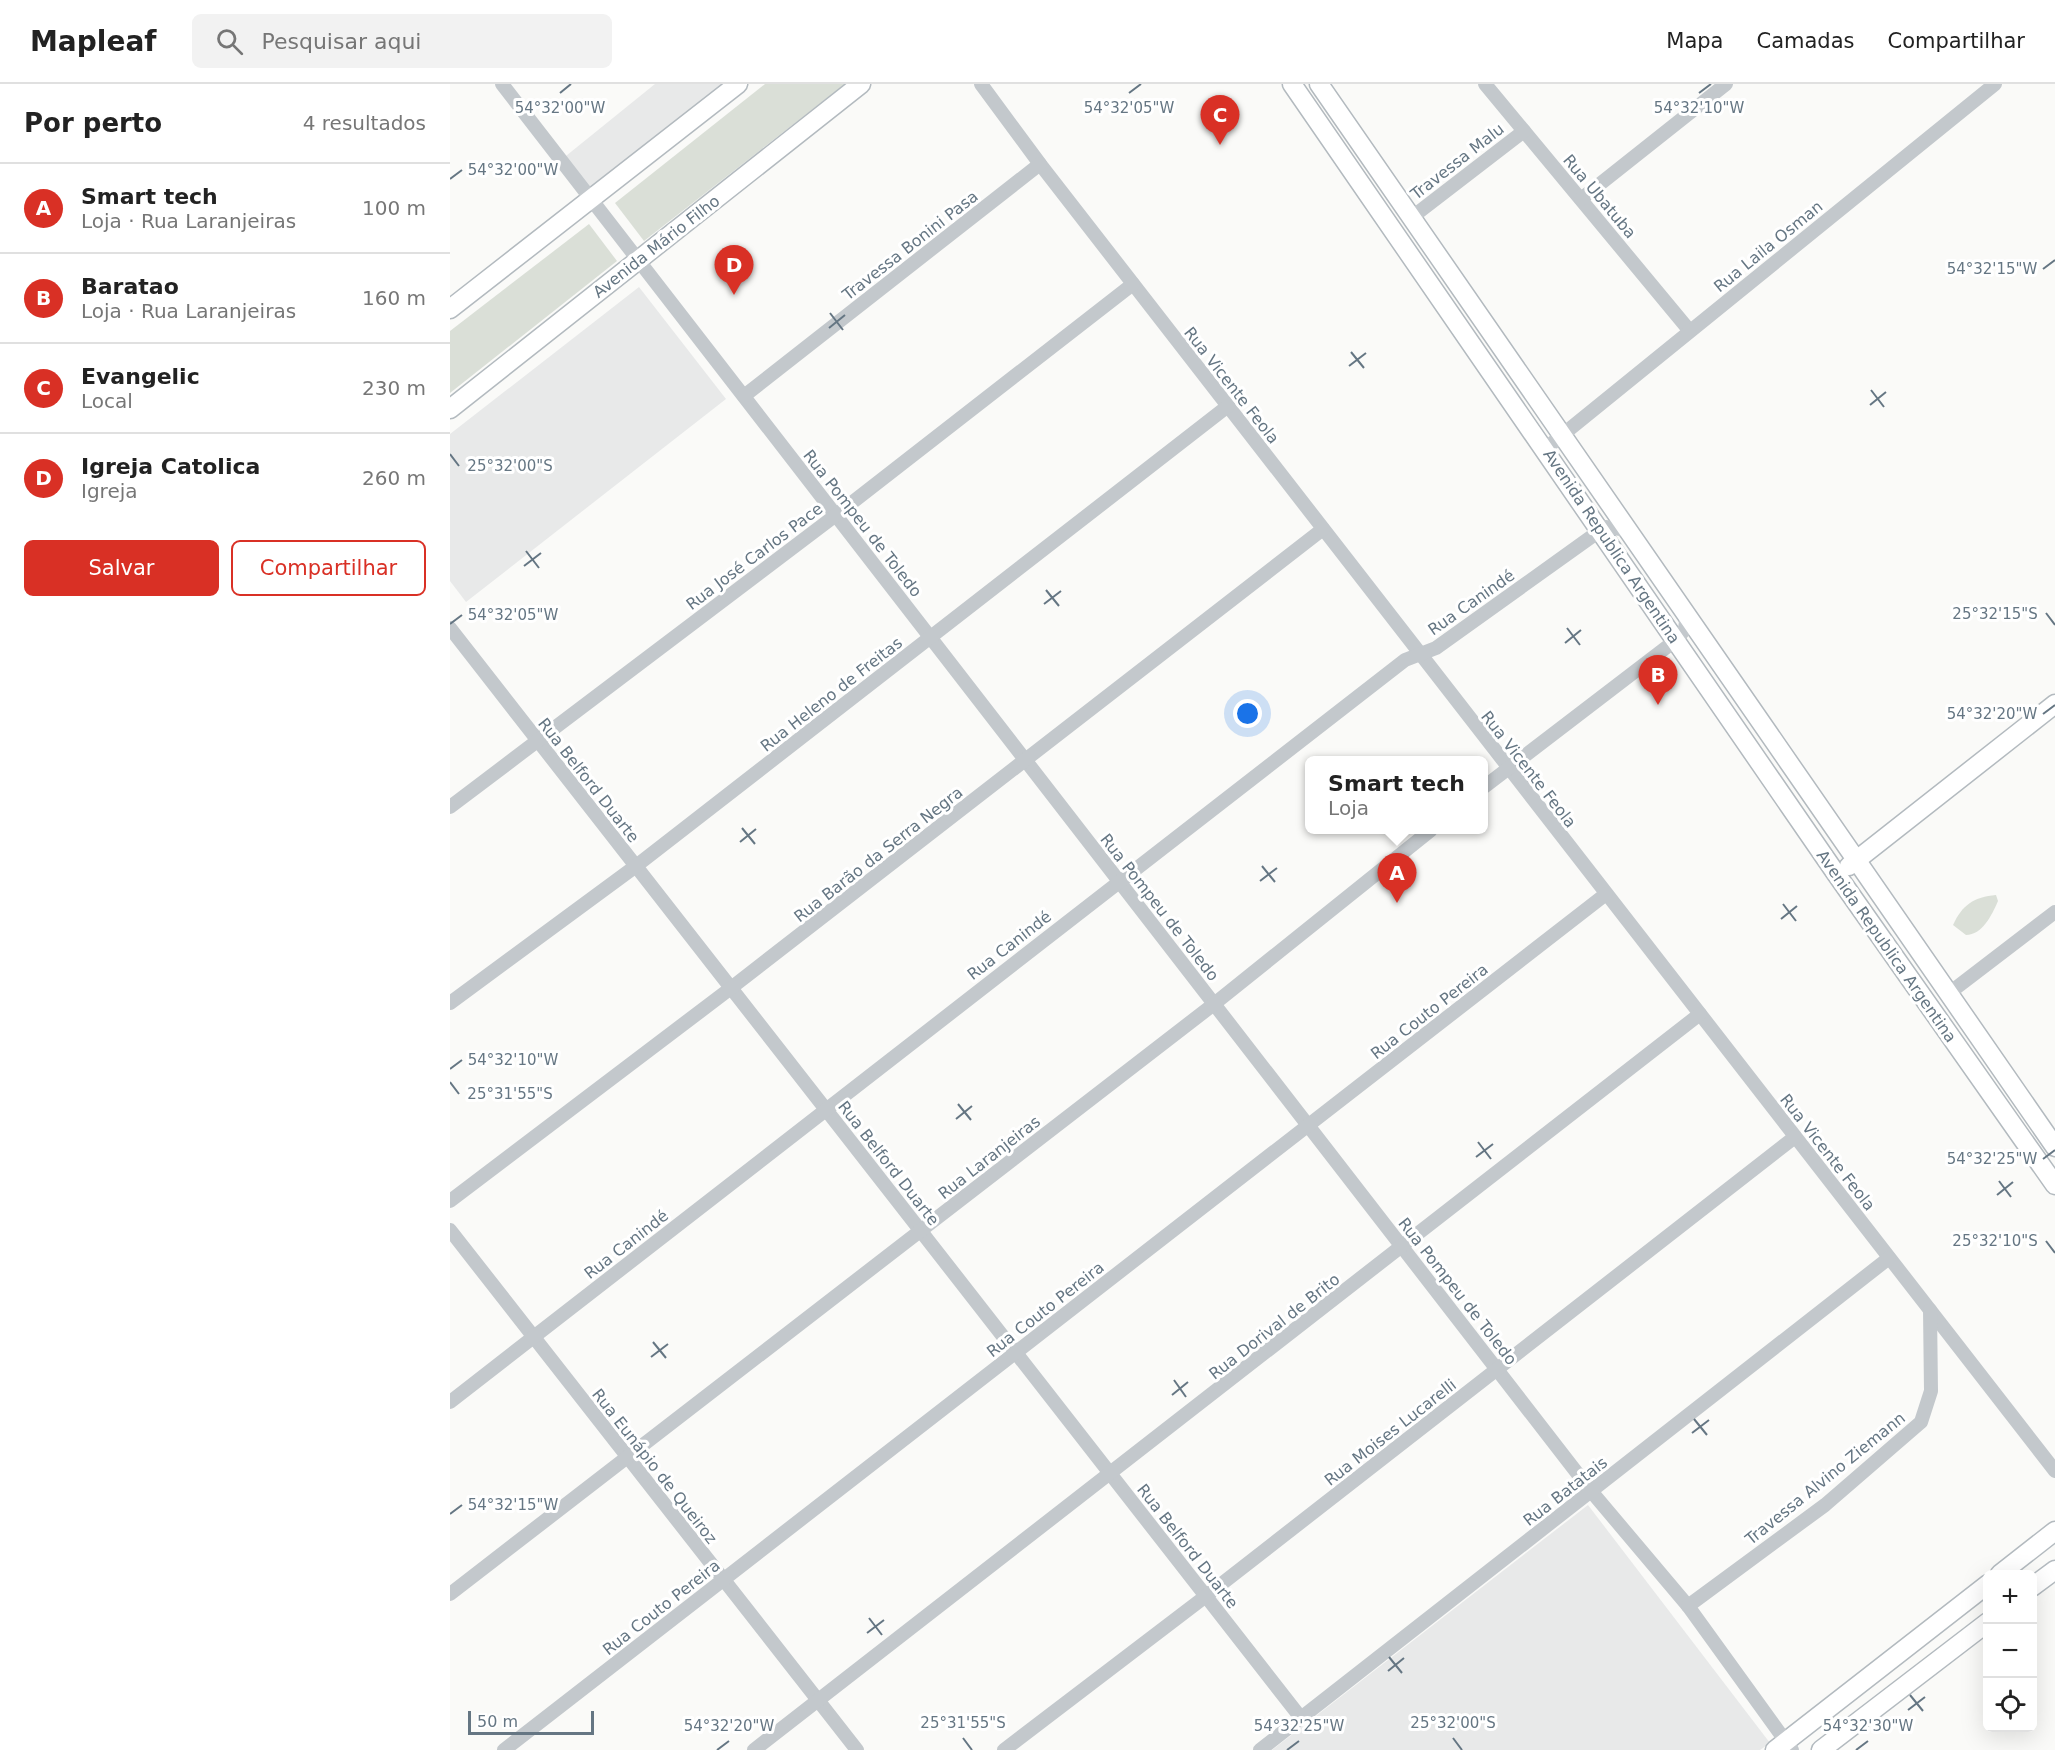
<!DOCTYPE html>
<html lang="pt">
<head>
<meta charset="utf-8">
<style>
	body { margin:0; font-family:"DejaVu Sans",sans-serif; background:#f2f2f2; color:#222 }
	.controls { position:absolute; right:18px; bottom:18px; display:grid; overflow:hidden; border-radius:9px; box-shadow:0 6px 24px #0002 }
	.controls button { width:54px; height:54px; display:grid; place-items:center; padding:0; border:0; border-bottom:2px solid #e0e0e0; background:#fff; color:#222; font:30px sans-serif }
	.scale { position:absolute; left:18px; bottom:15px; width:126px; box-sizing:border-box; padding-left:6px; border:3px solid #657683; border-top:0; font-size:16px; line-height:21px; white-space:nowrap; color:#657683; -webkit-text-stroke:4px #fff; paint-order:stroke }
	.you { position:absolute; left:798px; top:630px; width:21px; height:21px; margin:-15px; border:4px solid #fff; border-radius:50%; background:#1a73e8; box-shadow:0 0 0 9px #1a73e833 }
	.badge { display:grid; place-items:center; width:39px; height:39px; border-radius:50%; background:#d93025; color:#fff; font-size:20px; font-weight:700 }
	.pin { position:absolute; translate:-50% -50px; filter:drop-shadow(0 2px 3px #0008) }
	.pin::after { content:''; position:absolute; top:32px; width:21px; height:18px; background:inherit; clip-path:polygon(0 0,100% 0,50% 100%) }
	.popup { position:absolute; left:855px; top:672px; width:183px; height:78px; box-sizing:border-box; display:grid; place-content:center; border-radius:9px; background:#fff; filter:drop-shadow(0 2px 4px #0005); font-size:20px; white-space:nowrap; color:#767676 }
	.popup b { font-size:22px; color:#222 }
	.popup::after { content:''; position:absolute; left:50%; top:100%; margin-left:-12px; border:12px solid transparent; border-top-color:#fff }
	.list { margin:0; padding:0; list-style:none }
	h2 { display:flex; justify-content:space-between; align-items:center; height:78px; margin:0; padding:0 24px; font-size:26px }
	h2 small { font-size:20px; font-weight:400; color:#767676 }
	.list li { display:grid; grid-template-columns:39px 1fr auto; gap:18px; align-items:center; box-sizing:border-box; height:90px; padding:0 24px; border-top:2px solid #e0e0e0 }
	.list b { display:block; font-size:22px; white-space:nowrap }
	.list p { margin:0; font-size:20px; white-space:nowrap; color:#767676 }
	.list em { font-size:20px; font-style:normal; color:#767676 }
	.actions { display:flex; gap:12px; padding:18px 24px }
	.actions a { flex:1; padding:14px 0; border:2px solid #d93025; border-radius:9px; text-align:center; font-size:21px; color:#d93025 }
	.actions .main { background:#d93025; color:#fff }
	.icon { flex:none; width:33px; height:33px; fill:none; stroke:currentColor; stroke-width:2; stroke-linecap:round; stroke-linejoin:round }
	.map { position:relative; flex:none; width:1605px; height:1666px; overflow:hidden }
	header { display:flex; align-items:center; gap:36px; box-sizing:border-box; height:84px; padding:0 30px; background:#fff; border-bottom:2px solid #e0e0e0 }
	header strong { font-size:28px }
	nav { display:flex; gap:33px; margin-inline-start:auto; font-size:21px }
	.search { width:420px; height:54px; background:#f2f2f2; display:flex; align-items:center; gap:15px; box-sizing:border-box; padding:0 21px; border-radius:9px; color:#767676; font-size:22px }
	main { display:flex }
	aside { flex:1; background:#fff }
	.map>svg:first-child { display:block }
	.built { fill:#e8e9e9 }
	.green { fill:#dadfd7 }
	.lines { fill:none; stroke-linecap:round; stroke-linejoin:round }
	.secondary-casing { stroke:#b3babf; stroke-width:21 }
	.minor { stroke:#c3c8cc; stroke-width:14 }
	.secondary { stroke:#fff; stroke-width:18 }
	.ticks { fill:none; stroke:#657683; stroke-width:2 }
	.labels { text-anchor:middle; stroke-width:6; stroke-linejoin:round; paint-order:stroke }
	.street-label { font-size:16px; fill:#657683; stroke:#fff }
	.ticks-label { font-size:15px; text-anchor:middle; fill:#657683; stroke:#fff; stroke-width:6; stroke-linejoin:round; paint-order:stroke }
</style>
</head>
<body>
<header>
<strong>Mapleaf</strong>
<div class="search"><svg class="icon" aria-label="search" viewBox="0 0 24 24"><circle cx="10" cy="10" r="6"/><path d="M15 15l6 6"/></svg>Pesquisar aqui</div>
<nav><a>Mapa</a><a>Camadas</a><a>Compartilhar</a></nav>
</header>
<main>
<aside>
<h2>Por perto<small>4 resultados</small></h2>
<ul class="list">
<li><span class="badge">A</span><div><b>Smart tech</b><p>Loja · Rua Laranjeiras</p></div><em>100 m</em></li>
<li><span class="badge">B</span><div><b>Baratao</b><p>Loja · Rua Laranjeiras</p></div><em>160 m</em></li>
<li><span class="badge">C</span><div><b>Evangelic</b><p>Local</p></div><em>230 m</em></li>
<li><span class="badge">D</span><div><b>Igreja Catolica</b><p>Igreja</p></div><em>260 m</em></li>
</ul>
<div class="actions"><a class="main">Salvar</a><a>Compartilhar</a></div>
</aside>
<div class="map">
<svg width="1605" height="1666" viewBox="0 0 1605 1666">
	<rect width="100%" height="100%" fill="#fafaf8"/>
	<g class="built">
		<path d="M205 0H278L141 111 111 76Z"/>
		<path d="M189 203 276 315 16 518 0 497V350Z"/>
		<path d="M1138 1421 1320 1659 1310 1666H822Z"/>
	</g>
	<g class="green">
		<path d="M315 0H395L194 157 165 119Z"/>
		<path d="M139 140 167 177 0 309V247Z"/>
		<path d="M1546 811 1548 817C1542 831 1532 851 1516 851L1503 841C1512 821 1524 813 1546 811Z"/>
	</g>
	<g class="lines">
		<defs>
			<g id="secondary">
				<path d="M842 0 1387 791 1605 1101"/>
				<path d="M869 0 1605 1063"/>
				<path d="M0 225 288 0"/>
				<path d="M0 325 411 0"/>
				<path d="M1399 782 1605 620"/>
				<path d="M1550 1490 1605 1447"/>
				<path d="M1582 1503 1605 1486"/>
				<path d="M1325 1666 1538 1500"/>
				<path d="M1371 1666 1538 1538"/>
			</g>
		</defs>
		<use href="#secondary" class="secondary-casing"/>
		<g class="minor">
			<path d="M52 0 1141 1407 1238 1522 1342 1666"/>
			<path d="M531 0 590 80 1605 1387"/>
			<path d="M1035 0 1239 246"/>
			<path d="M1131 115 1276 0"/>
			<path d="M961 134 1074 47"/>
			<path d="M294 312 590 80"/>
			<path d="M1095 365 1545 0"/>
			<path d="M0 544 851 1634"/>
			<path d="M1034 703 1226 556 1235 545 1237 530"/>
			<path d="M0 723 386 431 683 200"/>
			<path d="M1498 910 1605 828"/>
			<path d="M0 919 186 782 778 322"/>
			<path d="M0 1117 281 904 873 445"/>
			<path d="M0 1146 407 1666"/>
			<path d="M0 1318 955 576 986 564 1155 443 1179 446"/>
			<path d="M0 1510 764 920 981 746"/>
			<path d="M1238 1522 1375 1421 1471 1338 1481 1307 1480 1226"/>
			<path d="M54 1666 1156 810"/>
			<path d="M304 1666 1250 930"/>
			<path d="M554 1666 756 1512 1345 1053"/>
			<path d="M810 1666 1439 1174"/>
		</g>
		<use href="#secondary" class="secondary"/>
	</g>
	<path class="ticks" d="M110 9 121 0M679 9 691 0M1249 9 1261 0M0 95 12 86M1593 185 1605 176M380 229 393 246M379 244 395 231M901 268 914 284M899 282 916 269M1421 306 1434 323M1420 321 1436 308M0 370 9 382M76 467 89 484M74 482 91 469M596 506 609 522M594 520 611 507M1596 529 1605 541M0 540 12 531M1117 544 1130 561M1115 559 1131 546M1593 630 1605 621M292 744 305 760M290 758 306 745M812 782 825 798M810 797 827 784M1333 820 1346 837M1331 835 1347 822M0 985 12 976M0 998 9 1010M508 1020 521 1036M506 1035 522 1022M1028 1058 1041 1075M1026 1073 1043 1060M1593 1075 1605 1066M1549 1097 1561 1113M1547 1111 1563 1098M1596 1157 1605 1169M203 1258 216 1274M201 1273 218 1260M724 1296 736 1313M722 1311 738 1298M1244 1335 1257 1351M1242 1349 1259 1336M0 1430 12 1421M419 1534 432 1551M417 1549 434 1536M939 1573 952 1589M938 1587 954 1574M1460 1611 1473 1627M1458 1626 1475 1613M513 1654 522 1666M1003 1654 1012 1666M267 1666 279 1657M837 1666 849 1657M1406 1666 1418 1657"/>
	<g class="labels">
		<g class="street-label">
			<text transform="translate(1007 77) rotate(-38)" y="6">Travessa Malu</text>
			<text transform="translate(1150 112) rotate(50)" y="6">Rua Ubatuba</text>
			<text transform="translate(460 161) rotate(-38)" y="6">Travessa Bonini Pasa</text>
			<text transform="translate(206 162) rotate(-38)" y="6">Avenida Mário Filho</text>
			<text transform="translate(1318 162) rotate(-39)" y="6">Rua Laila Osman</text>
			<text transform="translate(782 301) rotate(52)" y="6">Rua Vicente Feola</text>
			<text transform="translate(413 439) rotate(52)" y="6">Rua Pompeu de Toledo</text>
			<text transform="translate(1162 462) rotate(56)" y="6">Avenida Republica Argentina</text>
			<text transform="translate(304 472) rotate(-37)" y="6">Rua José Carlos Pace</text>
			<text transform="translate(1021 518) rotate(-35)" y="6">Rua Canindé</text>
			<text transform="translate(381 610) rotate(-38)" y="6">Rua Heleno de Freitas</text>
			<text transform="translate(1079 685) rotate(52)" y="6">Rua Vicente Feola</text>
			<text transform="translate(139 696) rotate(52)" y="6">Rua Belford Duarte</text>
			<text transform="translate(428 770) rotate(-38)" y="6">Rua Barão da Serra Negra</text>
			<text transform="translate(710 823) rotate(52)" y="6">Rua Pompeu de Toledo</text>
			<text transform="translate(559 861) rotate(-38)" y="6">Rua Canindé</text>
			<text transform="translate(1437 862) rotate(55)" y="6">Avenida Republica Argentina</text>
			<text transform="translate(979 927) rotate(-38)" y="6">Rua Couto Pereira</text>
			<text transform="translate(1378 1068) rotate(52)" y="6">Rua Vicente Feola</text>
			<text transform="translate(539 1073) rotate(-38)" y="6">Rua Laranjeiras</text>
			<text transform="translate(439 1079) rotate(52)" y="6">Rua Belford Duarte</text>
			<text transform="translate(176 1160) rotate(-38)" y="6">Rua Canindé</text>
			<text transform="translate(1008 1207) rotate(52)" y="6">Rua Pompeu de Toledo</text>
			<text transform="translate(595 1225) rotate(-38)" y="6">Rua Couto Pereira</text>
			<text transform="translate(824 1242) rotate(-38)" y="6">Rua Dorival de Brito</text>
			<text transform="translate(940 1348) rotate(-38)" y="6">Rua Moises Lucarelli</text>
			<text transform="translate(205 1382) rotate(52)" y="6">Rua Eunápio de Queiroz</text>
			<text transform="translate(1375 1394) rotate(-39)" y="6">Travessa Alvino Ziemann</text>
			<text transform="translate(1115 1407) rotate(-38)" y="6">Rua Batatais</text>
			<text transform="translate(738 1462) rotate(52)" y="6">Rua Belford Duarte</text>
			<text transform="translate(211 1523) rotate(-38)" y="6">Rua Couto Pereira</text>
		</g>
	</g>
	<g class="ticks-label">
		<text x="110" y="29">54°32'00"W</text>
		<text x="679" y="29">54°32'05"W</text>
		<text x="1249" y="29">54°32'10"W</text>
		<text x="63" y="91">54°32'00"W</text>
		<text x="1542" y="190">54°32'15"W</text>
		<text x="60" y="387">25°32'00"S</text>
		<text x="1545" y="535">25°32'15"S</text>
		<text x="63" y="536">54°32'05"W</text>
		<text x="1542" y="635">54°32'20"W</text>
		<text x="63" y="981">54°32'10"W</text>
		<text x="60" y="1015">25°31'55"S</text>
		<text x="1542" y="1080">54°32'25"W</text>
		<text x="1545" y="1162">25°32'10"S</text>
		<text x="63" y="1426">54°32'15"W</text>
		<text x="513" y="1644">25°31'55"S</text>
		<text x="1003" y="1644">25°32'00"S</text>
		<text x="279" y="1647">54°32'20"W</text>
		<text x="849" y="1647">54°32'25"W</text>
		<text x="1418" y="1647">54°32'30"W</text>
	</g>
</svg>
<div class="controls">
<button>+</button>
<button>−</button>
<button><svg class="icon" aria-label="locate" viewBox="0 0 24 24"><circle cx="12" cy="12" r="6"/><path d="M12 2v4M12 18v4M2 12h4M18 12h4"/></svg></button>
</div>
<div class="scale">50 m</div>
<div class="you"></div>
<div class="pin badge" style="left:947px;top:819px">A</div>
<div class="popup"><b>Smart tech</b>Loja</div>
<div class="pin badge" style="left:1208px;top:621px">B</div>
<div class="pin badge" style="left:770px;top:61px">C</div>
<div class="pin badge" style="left:284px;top:211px">D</div>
</div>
</main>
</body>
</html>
